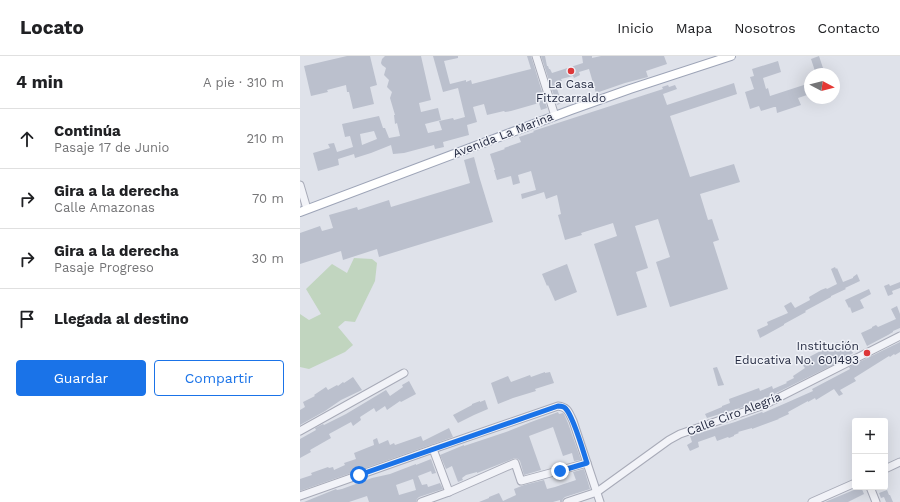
<!DOCTYPE html>
<html lang="es">
<head>
<meta charset="utf-8">
<style>
	body { margin:0; font-family:"Work Sans",sans-serif; background:#f2f2f2; color:#202124 }
	.controls { position:absolute; right:12px; bottom:12px; display:grid; overflow:hidden; border-radius:4px; box-shadow:0 4px 16px #0002 }
	.controls button { width:36px; height:36px; display:grid; place-items:center; padding:0; border:0; border-bottom:1px solid #e0e0e0; background:#fff; color:#202124; font:20px sans-serif }
	.compass { position:absolute; left:504px; top:12px; width:36px; height:36px; border-radius:50%; background:#fff; box-shadow:0 4px 16px #0002; rotate:97deg }
	.stop { position:absolute; width:12px; height:12px; margin:-9px; border:3px solid #1a73e8; border-radius:50%; background:#fff }
	.stop.end { background:#1a73e8; border-color:#fff; box-shadow:0 1px 4px #0008 }
	.list { margin:0; padding:0; list-style:none }
	h2 { display:flex; justify-content:space-between; align-items:center; height:52px; margin:0; padding:0 16px; font-size:17px }
	h2 small { font-size:13px; font-weight:400; color:#757577 }
	.list li { display:grid; grid-template-columns:26px 1fr auto; gap:12px; align-items:center; box-sizing:border-box; height:60px; padding:0 16px; border-top:1px solid #e0e0e0 }
	.list b { display:block; font-size:15px; white-space:nowrap }
	.list p { margin:0; font-size:13px; white-space:nowrap; color:#757577 }
	.list em { font-size:13px; font-style:normal; color:#757577 }
	.actions { display:flex; gap:8px; padding:12px 16px }
	.actions a { flex:1; padding:9px 0; border:1px solid #1a73e8; border-radius:4px; text-align:center; font-size:14px; color:#1a73e8 }
	.actions .main { background:#1a73e8; color:#fff }
	.icon { flex:none; width:22px; height:22px; fill:none; stroke:currentColor; stroke-width:2; stroke-linecap:round; stroke-linejoin:round }
	.map { position:relative; flex:none; width:600px; height:446px; overflow:hidden }
	header { display:flex; align-items:center; gap:24px; box-sizing:border-box; height:56px; padding:0 20px; background:#fff; border-bottom:1px solid #e0e0e0 }
	header strong { font-size:19px }
	nav { display:flex; gap:22px; margin-inline-start:auto; font-size:14px }
	main { display:flex }
	aside { flex:1; background:#fff }
	.map>svg:first-child { display:block }
	.green { fill:#c1d5bf }
	.building { fill:#bbc0cd; fill-rule:evenodd }
	.lines { fill:none; stroke-linecap:round; stroke-linejoin:round }
	.minor-casing { stroke:#a8abb8; stroke-width:9 }
	.major-casing { stroke:#9da4b7; stroke-width:10 }
	.minor { stroke:#f2f3f8; stroke-width:7 }
	.major { stroke:#fff; stroke-width:8 }
	.route { stroke:#1a73e8; stroke-width:5 }
	.poi-dot { fill:#dd3638; stroke:#eff1f7; stroke-width:1.5 }
	.labels { text-anchor:middle; stroke-width:3; stroke-linejoin:round; paint-order:stroke }
	.poi-label { font-size:12px; fill:#262c43; stroke:#eff1f7 }
	.street-label { font-size:12px; fill:#262c43; stroke:#eff1f7 }
</style>
</head>
<body>
<header>
<strong>Locato</strong>
<nav><a>Inicio</a><a>Mapa</a><a>Nosotros</a><a>Contacto</a></nav>
</header>
<main>
<aside>
<h2>4 min<small>A pie · 310 m</small></h2>
<ul class="list">
<li><svg class="icon" aria-label="ahead" viewBox="0 0 24 24"><path d="M12 20V5M6 11l6-6 6 6"/></svg><div><b>Continúa</b><p>Pasaje 17 de Junio</p></div><em>210 m</em></li>
<li><svg class="icon" aria-label="right" viewBox="0 0 24 24"><path d="M7 20v-9h11M14 6l5 5-5 5"/></svg><div><b>Gira a la derecha</b><p>Calle Amazonas</p></div><em>70 m</em></li>
<li><svg class="icon" aria-label="right" viewBox="0 0 24 24"><path d="M7 20v-9h11M14 6l5 5-5 5"/></svg><div><b>Gira a la derecha</b><p>Pasaje Progreso</p></div><em>30 m</em></li>
<li><svg class="icon" aria-label="arrive" viewBox="0 0 24 24"><path d="M6 21V4h12l-3 4 3 4H6"/></svg><div><b>Llegada al destino</b></div></li>
</ul>
<div class="actions"><a class="main">Guardar</a><a>Compartir</a></div>
</aside>
<div class="map">
<svg width="600" height="446" viewBox="0 0 600 446">
	<rect width="100%" height="100%" fill="#dfe2ea"/>
	<path class="green" d="M54 202 72 203 77 207 75 225 55 266 45 265 38 271 53 289 45 296 9 313 0 311V258L9 264 21 258 6 233 32 208 47 217Z"/>
	<g class="building">
		<path d="M47 0H70L77 29 70 31 74 48 53 53 49 36H47L46 29 27 34 28 36 11 40 4 10Z"/>
		<path d="M85 0H121L131 44 119 47 121 56 138 52 141 64 125 68 128 77 142 74 139 65 153 62 154 64 165 61 158 32 143 36 133 0H158V2L144 5 150 28 166 24V26L171 24 172 28 231 13 227 0H231L247 52 241 54 239 47 211 55 205 56 204 55 187 59 184 48 173 51 177 66 167 69 169 79 143 86 144 91 135 93 134 89 104 97 93 98 91 89 71 97 55 102 54 98 38 103 39 109 18 115 13 97 30 92 28 88 34 87 37 96 53 91 50 80 45 81 42 68 79 60 83 72H85L89 82 100 80 97 67 95 68 94 59H95L90 42 92 36 87 31 89 24 84 19 86 12 82 9 81 7 82 3ZM74 75 77 83 62 89 60 78Z"/>
		<path d="M241 0H245L247 10H248L249 13H250L252 17 283 7 282 0H292V2L301 0H364L367 8 346 15 348 21 325 27 296 37 289 13 279 16 280 19 274 22 273 20 261 23 262 25 255 27 262 47 257 49Z"/>
		<path d="M519 0 525 18H516L511 3Z"/>
		<path d="M478 5 481 16 463 22 466 33 468 32 470 40 510 27V38L498 42 501 49 477 57 476 51H474L461 55 459 50 450 53 445 36 454 33 450 21 454 20 452 13Z"/>
		<path d="M434 27 437 38 370 60 390 121 434 108 440 126 400 138 408 164 412 163 419 184 413 186 428 233 370 251 356 206 370 201 358 163 335 170 348 212 336 216 347 251 317 260 294 188 317 180 313 167 281 177 282 179 265 184 258 159 261 158 257 139 246 143 244 136 222 143 221 138 236 134 231 115 218 119 220 127 213 129 211 120 197 124 194 114H195L190 98 205 93 204 92 221 86 219 81 234 76 233 75 363 33 362 31 368 29 369 31 375 29 377 33 363 38 367 49Z"/>
		<path d="M174 101 179 120 193 166 79 201 77 193 43 204 41 195 0 208V177L20 170 22 175 33 172 29 159 57 151 58 154 89 144 91 151 170 127 164 104Z"/>
		<path d="M267 208 277 236 255 245 248 229 247 230 242 218Z"/>
		<path d="M535 211 536 213 537 212 543 226 553 222V221L557 218 560 225 545 232 546 233 531 240V241L505 255 506 256 484 268V269L460 282 457 274 468 269 467 266 488 257 484 250 491 246 495 252 510 244 509 241 521 234 526 232 527 233 537 228 531 213Z"/>
		<path d="M600 226V232L592 235 593 238 588 240 584 230 589 228 590 230Z"/>
		<path d="M569 233 571 238 560 244 564 252 552 257 550 251 549 252 545 244Z"/>
		<path d="M597 250 600 258V272L593 275V276L588 279 567 290 561 277 572 272V271L576 269 578 271 596 263 591 253Z"/>
		<path d="M547 285 553 297 538 305 539 306 464 343V342L446 348 447 349 443 350V351L407 362 405 358 422 351V350L430 347 429 343 459 332 460 335 472 330 473 333 487 327 486 326 494 322 493 320 505 312 501 307 511 300 538 286 540 289Z"/>
		<path d="M600 286V296L595 299 594 298 590 301 589 300 554 322 556 325 540 334 543 338 539 340 534 333 516 344 515 342 508 346V345L488 356 489 358 478 363H479L452 373V372L438 376 439 377 434 379V380L429 382 428 381 417 385 415 380 398 386 399 391 390 395 387 389 392 386 390 380 435 366 462 356 463 357 486 347 513 335 512 333 550 313 549 311Z"/>
		<path d="M417 311 424 329 418 330 413 312Z"/>
		<path d="M245 316V317L250 316 254 327 235 333 236 335 213 342 198 348 191 327 208 320 211 326 230 319 231 321Z"/>
		<path d="M53 321 62 334 41 344 25 355 0 369V354L5 351 3 346 15 340 14 339 26 331 28 334 37 329 38 330 43 326 44 327Z"/>
		<path d="M109 325 116 338 101 346 100 345 87 354 85 350 76 356 74 352 60 361 61 364 53 370 51 366 29 378 31 382 10 394 11 396 0 402V383L16 374 15 372 23 368 24 369 46 358 86 334 90 340 103 331 102 329Z"/>
		<path d="M185 344 188 353 174 359 158 367 153 359 172 349V348L180 345V346Z"/>
		<path d="M258 356 259 358 263 357 264 358 268 367 281 404 274 405 272 397 263 400 253 371 229 380 241 414 224 419 220 405 218 403 215 402 177 417V416L166 419 162 422 163 424 158 426 152 410 146 413 140 399 164 389V390L206 376 231 366Z"/>
		<path d="M149 372 153 381 0 435V423L12 419 11 417 28 411 29 412 33 411 34 414 45 409 44 407 56 403 54 397 74 389 73 384 77 382 79 388 88 384 90 389 94 387 95 389 121 380 123 385Z"/>
		<path d="M131 403 136 417 132 418 131 415 118 420 122 429 127 428 128 431 140 427 143 433 119 441 117 443 116 446H69L67 440 49 446H4L36 433 37 434 42 433 72 422 90 418 116 408V409ZM113 423 116 434 99 439 96 429Z"/>
		<path d="M284 413 290 433 265 441 263 443 262 446H260V444L253 446H179L189 442V441L199 437 203 445 216 439 214 433 224 429 244 424 247 433 255 431 276 424 273 416Z"/>
		<path d="M561 431 564 438 548 446H525Z"/>
		<path d="M587 434 589 439H590L593 446H586L584 441 581 442 579 437Z"/>
	</g>
	<g class="lines">
		<defs>
			<g id="minor">
				<path d="M236 0 255 60"/>
				<path d="M0 129 7 153"/>
				<path d="M0 375 104 317"/>
				<path d="M133 393 149 436"/>
				<path d="M585 413 600 406"/>
				<path d="M570 431 576 446"/>
				<path d="M0 440 133 393 258 350C268 351 269 357 273 365L300 446"/>
				<path d="M121 446 149 436 215 407 221 425 287 407"/>
				<path d="M267 446 297 436 369 384 380 378 464 349 600 280"/>
				<path d="M512 446 555 427"/>
			</g>
			<path id="major" d="M0 156 271 54 330 33 431 0"/>
		</defs>
		<use href="#minor" class="minor-casing"/>
		<use href="#major" class="major-casing"/>
		<use href="#minor" class="minor"/>
		<use href="#major" class="major"/>
	</g>
	<g class="lines">
		<path class="route" d="M59 419 258 350C261 350 264 350 266 353 274 362 283 395 287 407L260 415"/>
	</g>
	<g class="poi-dot">
		<circle cx="271" cy="15" r="4"/>
		<circle cx="567" cy="297" r="4"/>
	</g>
	<g class="labels">
		<g class="poi-label">
			<text x="271" y="32">La Casa<tspan x="271" dy="14">Fitzcarraldo</tspan></text>
			<text x="559" y="294" text-anchor="end">Institución<tspan x="559" dy="14">Educativa No. 601493</tspan></text>
		</g>
		<g class="street-label">
			<text transform="translate(203 79) rotate(-21)" y="4">Avenida La Marina</text>
			<text transform="translate(434 358) rotate(-21)" y="4">Calle Ciro Alegría</text>
		</g>
	</g>
</svg>
<div class="controls">
<button>+</button>
<button>−</button>
</div>
<svg class="compass" viewBox="-18 -18 36 36"><path d="M0-13l5 13h-10z" fill="#e53935"/><path d="M0 13l5-13h-10z" fill="#757577"/></svg>
<div class="stop" style="left:59px;top:419px"></div>
<div class="stop end" style="left:260px;top:415px"></div>
</div>
</main>
</body>
</html>
